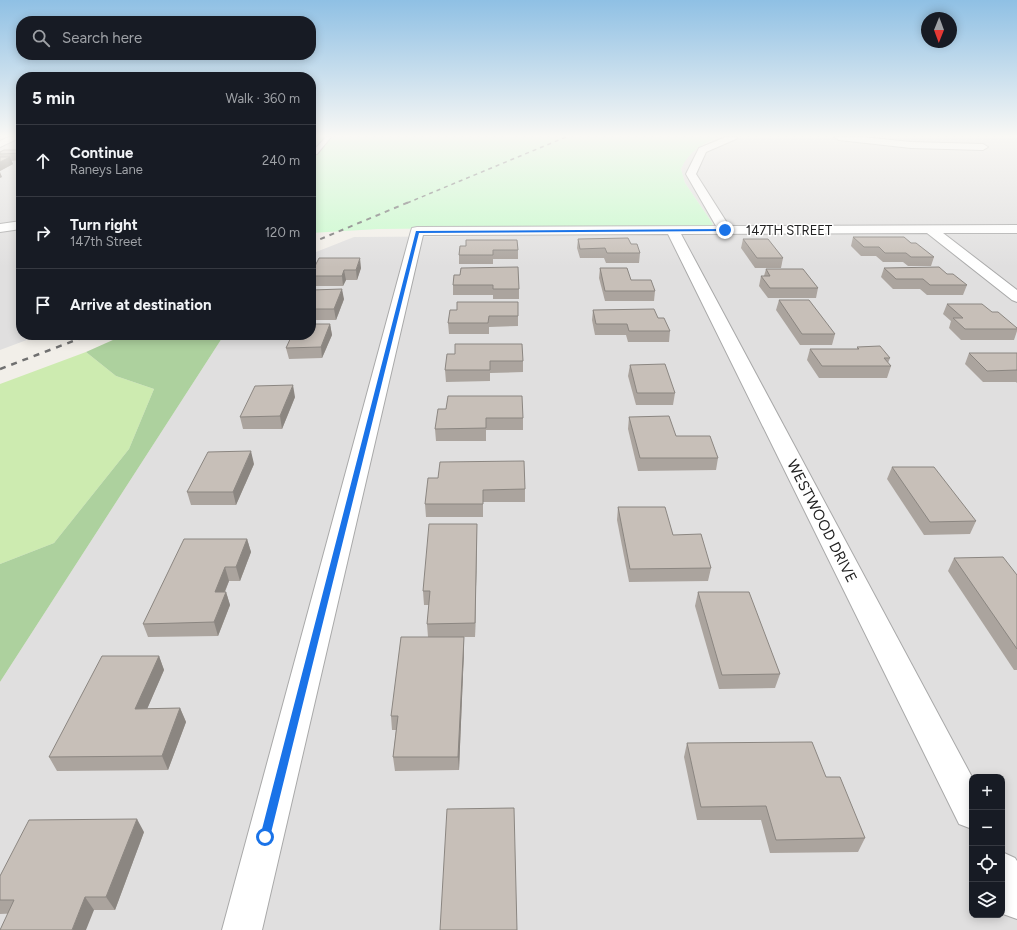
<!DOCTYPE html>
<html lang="en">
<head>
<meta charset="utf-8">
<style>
	body { margin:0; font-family:Figtree,sans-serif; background:#242831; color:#f1f3f6 }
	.controls { position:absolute; right:12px; bottom:12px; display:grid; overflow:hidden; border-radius:8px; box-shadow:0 2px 10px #0003 }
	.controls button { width:36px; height:36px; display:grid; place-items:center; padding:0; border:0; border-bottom:1px solid #363941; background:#171b24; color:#f1f3f6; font:20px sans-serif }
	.compass { position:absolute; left:921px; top:12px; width:36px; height:36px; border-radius:50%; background:#171b24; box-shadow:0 2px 10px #0003; rotate:181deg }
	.stop { position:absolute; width:12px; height:12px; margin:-9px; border:3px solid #1a73e8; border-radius:50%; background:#fff }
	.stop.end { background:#1a73e8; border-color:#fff; box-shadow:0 1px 4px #0008 }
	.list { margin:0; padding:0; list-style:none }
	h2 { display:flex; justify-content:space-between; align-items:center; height:52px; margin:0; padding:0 16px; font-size:17px }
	h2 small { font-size:13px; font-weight:400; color:#9ea1a6 }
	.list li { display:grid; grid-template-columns:26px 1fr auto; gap:12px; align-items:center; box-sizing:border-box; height:72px; padding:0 16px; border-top:1px solid #363941 }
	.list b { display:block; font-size:15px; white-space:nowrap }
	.list p { margin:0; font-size:13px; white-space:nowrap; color:#9ea1a6 }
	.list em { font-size:13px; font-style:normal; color:#9ea1a6 }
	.icon { flex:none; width:22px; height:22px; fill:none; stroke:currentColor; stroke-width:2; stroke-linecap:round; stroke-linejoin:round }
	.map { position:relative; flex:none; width:1017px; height:930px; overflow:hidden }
	.search { position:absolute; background:#171b24; box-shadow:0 2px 10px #0003; left:16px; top:16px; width:300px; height:44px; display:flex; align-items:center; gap:10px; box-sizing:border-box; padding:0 14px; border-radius:16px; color:#9ea1a6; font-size:15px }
	.panel { position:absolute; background:#171b24; box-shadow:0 2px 10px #0003; left:16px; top:72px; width:300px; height:268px; border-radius:16px }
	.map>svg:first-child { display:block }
	.residential { fill:#e0dfdf; fill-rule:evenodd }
	.grass { fill:#cdebb0 }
	.forest { fill:#add19e }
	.park { fill:#c8facc }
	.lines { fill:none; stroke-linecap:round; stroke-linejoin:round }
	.service-casing { stroke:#a9a9a9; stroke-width:2 }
	.minor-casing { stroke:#a9a9a9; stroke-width:2 }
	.service { fill:#fff; fill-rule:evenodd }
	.minor { fill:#fff; fill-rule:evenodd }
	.rail-far2 { stroke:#707070; stroke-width:1.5; stroke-dasharray:4 4; stroke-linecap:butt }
	.rail-far1 { stroke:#707070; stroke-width:2; stroke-dasharray:5 5; stroke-linecap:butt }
	.rail { stroke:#707070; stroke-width:2.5; stroke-dasharray:6 6; stroke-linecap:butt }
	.wall { fill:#aba49e }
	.shaded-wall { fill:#8b8681 }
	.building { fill:#c7bfb8; stroke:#8b8681 }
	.route { fill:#1a73e8 }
	.labels { text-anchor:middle; stroke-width:3; stroke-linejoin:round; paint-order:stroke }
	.far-street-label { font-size:13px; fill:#222; stroke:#fff }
	.street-label { font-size:15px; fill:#222; stroke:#fff }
</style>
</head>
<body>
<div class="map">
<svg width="1017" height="930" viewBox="0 0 1017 930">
	<rect width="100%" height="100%" fill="#f2efe9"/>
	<g class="residential">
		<path d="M0 137H21V335H40L0 350Z"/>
		<path d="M720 137H1017V227L711 226 713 224 685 183 681 169 687 156 693 151Z"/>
		<path d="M1017 233V930H0V682L224 335H311V254L354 237ZM972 777H1002V915H972Z"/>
	</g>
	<path class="grass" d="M86 352 116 376 154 389 129 449 54 543 0 564V384Z"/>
	<path class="forest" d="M124 335H224L0 682V564L54 543 129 449 154 389 116 376 86 352Z"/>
	<path class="park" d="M311 137H720C703 143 688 152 681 169L685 183 713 224 711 226 378 229 311 233Z"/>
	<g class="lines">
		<defs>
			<path id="service" d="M326 137H331L317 154 311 155V151H313Z"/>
			<g id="minor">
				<path d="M9 137H21L0 147V141Z"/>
				<path d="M726 137H738L736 139 706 152 696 174 729 226 1017 225V233H943L1017 290V302L1012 300 927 233 681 234 972 777V829L959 824 668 234 423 235 262 930H222L411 231 412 228 417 227 716 226 686 174 699 148Z"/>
				<path d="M834 137H862L911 142 983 144 988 147 983 150 911 148 839 140Z"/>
				<path d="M21 221V229L0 232V224Z"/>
				<path d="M1002 852 1015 858 1017 861V919L1003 914 1002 911Z"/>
			</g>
		</defs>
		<use href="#service" class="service-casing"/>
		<use href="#minor" class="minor-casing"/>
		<use href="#service" class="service"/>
		<use href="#minor" class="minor"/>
		<path class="rail-far2" d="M407 203 566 137"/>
		<path class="rail-far1" d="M311 243 409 202"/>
		<path class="rail" d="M0 369 89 335"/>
	</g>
	<g class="wall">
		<path d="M21 141V160L11 161 13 164 0 171V152L16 150 19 148 17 143Z"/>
		<path d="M853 237 911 243 934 257 931 266H908L903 262H883L876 256H861L851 246Z"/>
		<path d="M578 239 631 244 640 253 639 263H606L604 258H580L577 248Z"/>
		<path d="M743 239 783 258 781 268H755L741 248Z"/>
		<path d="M460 246 518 250V259H493V264H459V255Z"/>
		<path d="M311 266 361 268 357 280H346L343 286H311Z"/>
		<path d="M600 268 631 280 655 291 654 301H605L599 278Z"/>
		<path d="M884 268 947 274 967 285 963 295H927L920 289H893L881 277Z"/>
		<path d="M766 269 818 288 816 298H768L759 286 761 276H764Z"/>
		<path d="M460 275 519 289V299H493V295H453V285Z"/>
		<path d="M311 292 344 299 336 320H311Z"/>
		<path d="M779 300 835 334 832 345H800L776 310Z"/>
		<path d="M947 304 992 312 1017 328V331L1014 340H961L949 328 951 321 943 314Z"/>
		<path d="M457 310 518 316V326L489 327V334H449L448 323Z"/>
		<path d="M593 310 658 318 670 331 669 342H628L626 335H595L592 320Z"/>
		<path d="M330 324 332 335 322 358 289 359 286 348Z"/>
		<path d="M857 347 890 358 888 363 891 366 887 378H819L807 360 810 349H857Z"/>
		<path d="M969 353H1017V383L1016 382H983L965 364Z"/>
		<path d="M455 354 523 361V372L490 373V381L446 382 445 370Z"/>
		<path d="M630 365 675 393 673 405H636L628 376Z"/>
		<path d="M295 397 282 429H243L240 417Z"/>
		<path d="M446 409 523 418V430H486V441H436L435 429Z"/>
		<path d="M629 417 676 436 718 458 716 470 638 471 628 429Z"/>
		<path d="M254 464 236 505H191L187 492Z"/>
		<path d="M892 467 976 521 970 534 924 535 887 479Z"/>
		<path d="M438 478 525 489V502H483V517H426L425 504Z"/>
		<path d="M618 507 673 535 711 568 708 581 629 582 617 520Z"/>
		<path d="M477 524V537L475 637H464V650L459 770 395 771 393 757 396 730H392L391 716 428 637 427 624 429 605H424L423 591Z"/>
		<path d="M247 539 251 552 240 581H229L225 592H226L230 605 218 636 148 637 143 624Z"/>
		<path d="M954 558 1017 575V670H1014L948 571Z"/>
		<path d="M698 592 780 674 775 688 719 689 695 606Z"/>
		<path d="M159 656 164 670 147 709 180 708 186 722 168 770 57 771 49 757Z"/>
		<path d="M687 743 865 838 858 852 770 853 761 820H697L684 757Z"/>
		<path d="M144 832 115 910H94L0 914V876Z"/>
	</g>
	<g class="shaded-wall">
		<path d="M10 157 13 164 0 171V162Z"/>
		<path d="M0 172 2 177 0 178Z"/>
		<path d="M360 258 361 268 357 280 356 270Z"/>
		<path d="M344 270 346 280 343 286 342 276Z"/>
		<path d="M342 289 344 299 336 320 334 309Z"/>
		<path d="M330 324 332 335 322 358 321 347Z"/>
		<path d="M293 385 295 397 282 429 280 416Z"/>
		<path d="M251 451 254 464 236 505 233 492Z"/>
		<path d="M477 524V537L475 637V623Z"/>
		<path d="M247 539 251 552 240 581 236 567Z"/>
		<path d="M225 567 229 581 219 605 215 592Z"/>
		<path d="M226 592 230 605 218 636 214 622Z"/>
		<path d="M464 637V650L459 770 458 757Z"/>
		<path d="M159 656 164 670 141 723 135 709Z"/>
		<path d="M180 708 186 722 168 770 162 756Z"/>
		<path d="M137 819 144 832 115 910 106 897Z"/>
		<path d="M85 897 94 910 86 930H72Z"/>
	</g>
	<g class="building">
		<path d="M21 147V153L0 154V152L4 150H16Z"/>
		<path d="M0 157H10L0 162Z"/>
		<path d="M853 237H904L911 243H916L934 257H911L906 253H885L879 247H864Z"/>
		<path d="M628 238 631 244H637L640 253H607L605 248 580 249 578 239Z"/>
		<path d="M743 239H768L783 258H757Z"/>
		<path d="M466 240H517L518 250H493V255H459L460 246H466Z"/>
		<path d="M319 258H360L356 270H344L342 276H311V266H315Z"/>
		<path d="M518 267 519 289H493V285H453L454 275H460L461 268Z"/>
		<path d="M939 267 947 274H953L967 285H930L923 279H896L884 268Z"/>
		<path d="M600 268H627L631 280H651L655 291H605Z"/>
		<path d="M766 269H803L818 288H770L761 276H770Z"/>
		<path d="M342 289 334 309H311V292L312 290Z"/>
		<path d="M779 300H809L835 334H802Z"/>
		<path d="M457 302H518V316H489L488 323H448L450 310H457Z"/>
		<path d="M947 304H982L992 312H998L1017 328V329H965L953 318H963Z"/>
		<path d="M654 309 658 318H664L670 331H629L627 324H596L593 310Z"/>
		<path d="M311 324H330L321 347 286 348 292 335H311Z"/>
		<path d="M455 344H522L523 361H490V370H445L447 354H455Z"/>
		<path d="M880 346 890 358H884L891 366H822L810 349H859L857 347Z"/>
		<path d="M969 353H1017V370L987 371Z"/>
		<path d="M665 364 675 393H637L630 365Z"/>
		<path d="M293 385 280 416 240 417 255 386Z"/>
		<path d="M448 396H522L523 418H486V428L435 429 438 409H446Z"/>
		<path d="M669 416 676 436H710L718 458H640L629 417Z"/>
		<path d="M251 451 233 492H187L208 452Z"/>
		<path d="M524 461 525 489 483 490V504H425L428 478H438L440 462Z"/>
		<path d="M892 467H934L976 521 930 522Z"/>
		<path d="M618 507H665L673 535 701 534 711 568 630 569Z"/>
		<path d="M429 524H477L475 623 427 624 430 591H423Z"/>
		<path d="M184 539H247L236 567H225L215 592H226L214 622 143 624Z"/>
		<path d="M1003 557 1017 575V649L954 558Z"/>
		<path d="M698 592H749L780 674 722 675Z"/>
		<path d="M401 637H464L458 757H393L398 716H391Z"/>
		<path d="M102 656H159L135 709 180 708 162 756 49 757Z"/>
		<path d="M812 742 826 777H840L865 838 776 840 766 806 701 807 687 743Z"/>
		<path d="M514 808 517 930H440L447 809Z"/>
		<path d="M137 819 106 897H85L72 930H0L14 900H0V876L29 820Z"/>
	</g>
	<linearGradient id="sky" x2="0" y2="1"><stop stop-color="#8fc0e4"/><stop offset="0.51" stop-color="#f9f8f5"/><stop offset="1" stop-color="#f9f8f5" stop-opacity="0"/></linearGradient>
	<rect width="1017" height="267" fill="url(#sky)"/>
	<path class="route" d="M725 229 726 231 419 233 270 837 269 841 265 842 261 841 260 837 416 231Z"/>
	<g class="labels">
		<g class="far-street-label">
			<text x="789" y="235">147TH STREET</text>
		</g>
		<g class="street-label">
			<text transform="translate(822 521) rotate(63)" y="5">WESTWOOD DRIVE</text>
		</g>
	</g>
</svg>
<div class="controls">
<button>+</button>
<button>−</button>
<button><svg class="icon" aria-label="locate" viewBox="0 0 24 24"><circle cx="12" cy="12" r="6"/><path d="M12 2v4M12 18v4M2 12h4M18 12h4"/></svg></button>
<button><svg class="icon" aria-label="layers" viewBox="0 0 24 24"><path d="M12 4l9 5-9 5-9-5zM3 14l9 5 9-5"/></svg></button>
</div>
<svg class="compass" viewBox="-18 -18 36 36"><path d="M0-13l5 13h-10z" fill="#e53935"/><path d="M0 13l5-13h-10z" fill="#9ea1a6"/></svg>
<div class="stop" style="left:265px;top:837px"></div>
<div class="stop end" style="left:725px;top:230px"></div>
<div class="search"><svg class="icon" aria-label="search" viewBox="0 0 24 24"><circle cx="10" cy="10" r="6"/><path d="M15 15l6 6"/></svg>Search here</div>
<section class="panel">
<h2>5 min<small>Walk · 360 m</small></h2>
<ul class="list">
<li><svg class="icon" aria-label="ahead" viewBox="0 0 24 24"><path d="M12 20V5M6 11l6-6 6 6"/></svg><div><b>Continue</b><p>Raneys Lane</p></div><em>240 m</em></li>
<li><svg class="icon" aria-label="right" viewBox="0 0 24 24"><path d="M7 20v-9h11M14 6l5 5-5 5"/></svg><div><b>Turn right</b><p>147th Street</p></div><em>120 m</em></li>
<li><svg class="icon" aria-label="arrive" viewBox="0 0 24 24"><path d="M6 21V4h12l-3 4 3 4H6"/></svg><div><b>Arrive at destination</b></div></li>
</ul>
</section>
</div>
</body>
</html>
